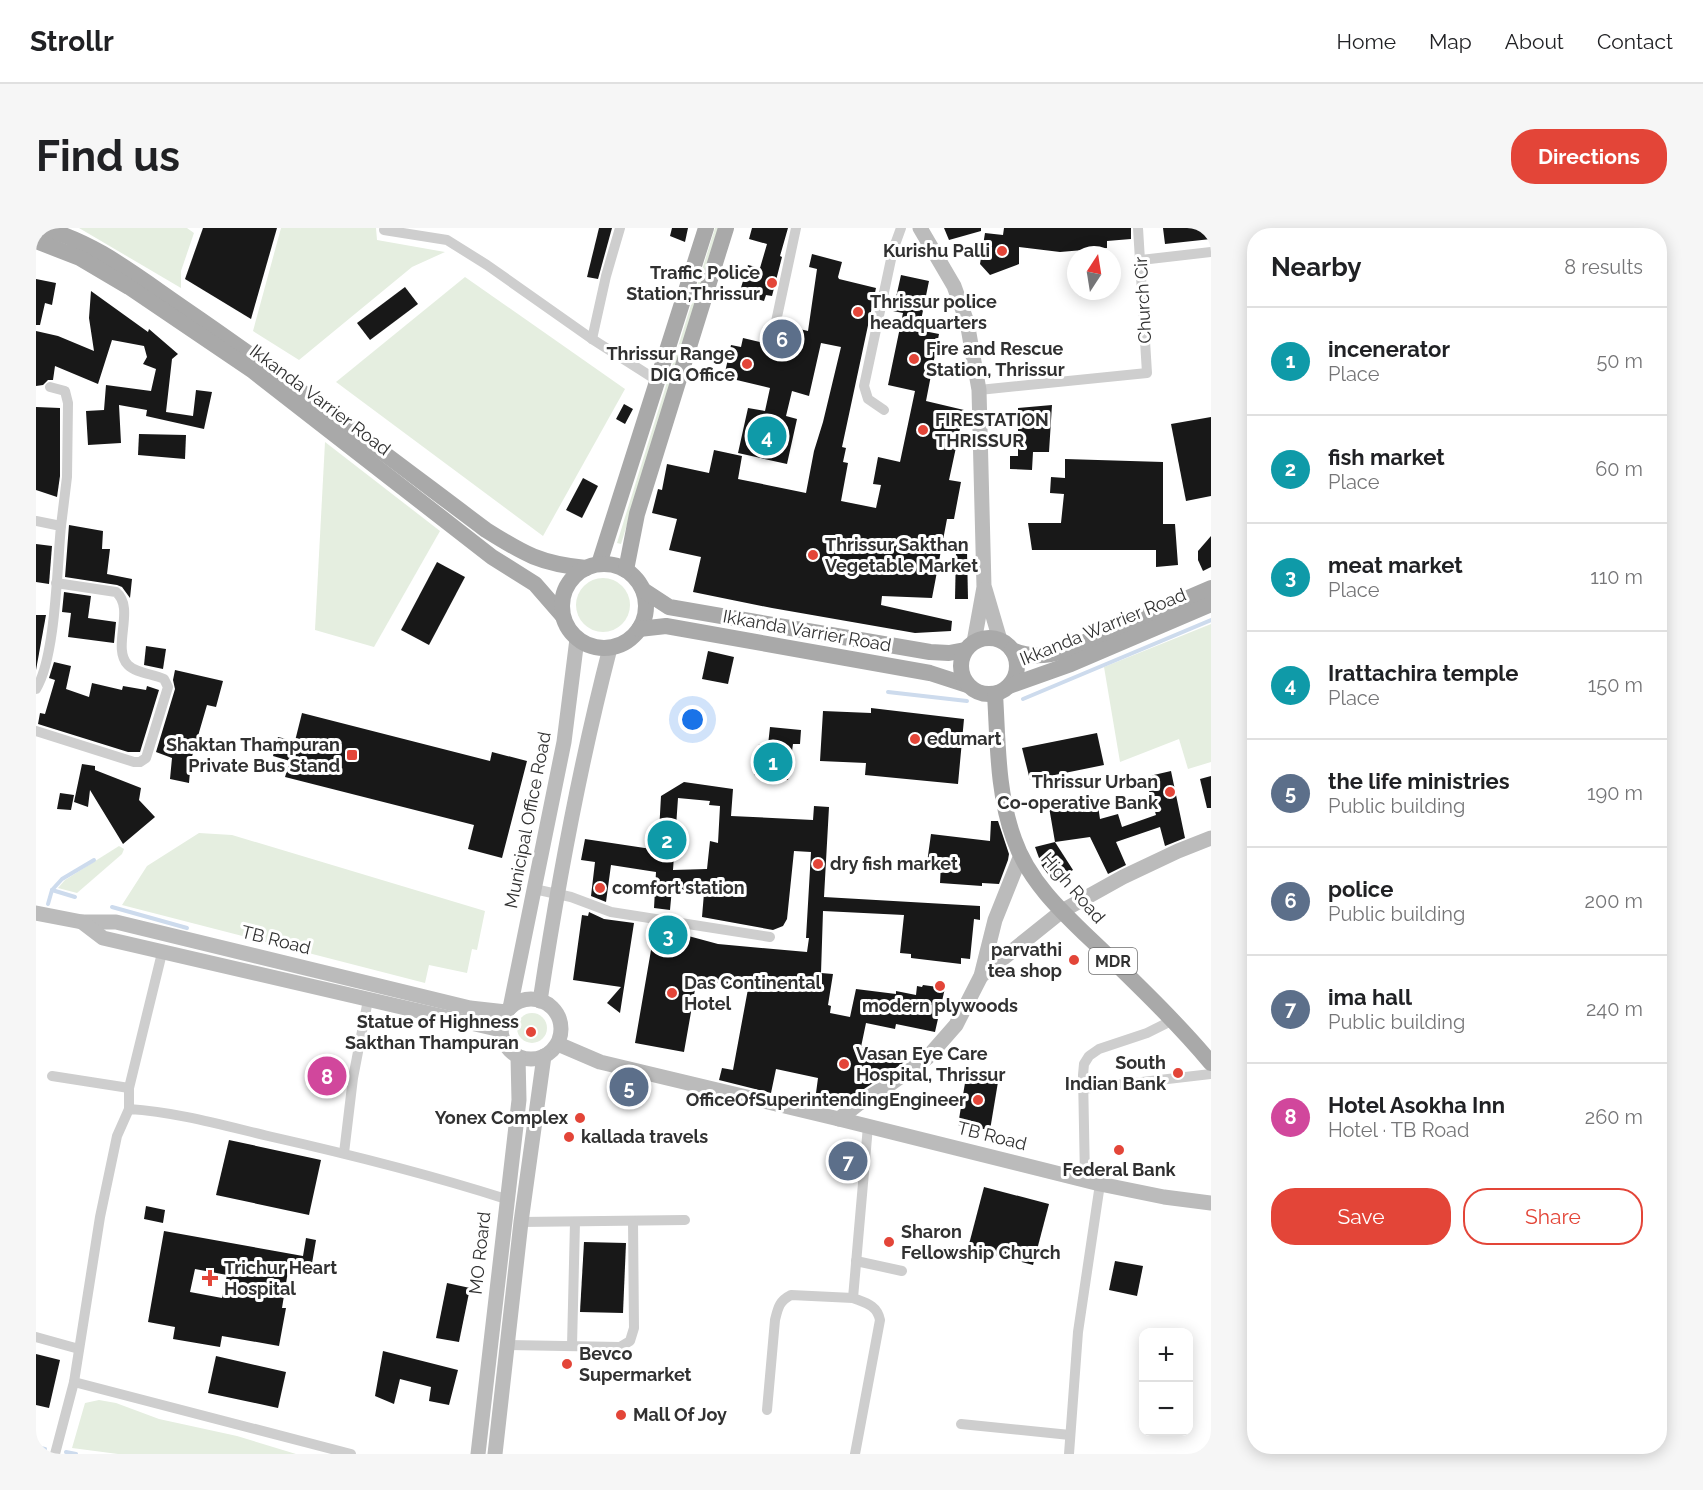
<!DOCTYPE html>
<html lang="en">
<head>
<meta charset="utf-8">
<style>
	body { margin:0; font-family:Raleway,sans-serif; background:#f6f6f6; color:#202124 }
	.controls { position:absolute; right:18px; bottom:18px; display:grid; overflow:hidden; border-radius:12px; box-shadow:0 3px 15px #0003 }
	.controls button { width:54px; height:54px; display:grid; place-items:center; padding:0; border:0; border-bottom:2px solid #e0e0e0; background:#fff; color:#202124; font:30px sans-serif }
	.compass { position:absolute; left:1031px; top:18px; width:54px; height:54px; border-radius:50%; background:#fff; box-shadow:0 3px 15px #0003; rotate:12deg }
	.you { position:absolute; left:657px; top:492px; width:21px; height:21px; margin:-15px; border:4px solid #fff; border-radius:50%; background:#1a73e8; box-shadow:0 0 0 9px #1a73e833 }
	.badge { display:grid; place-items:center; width:39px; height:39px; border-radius:50%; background:#e34538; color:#fff; font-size:20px; font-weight:700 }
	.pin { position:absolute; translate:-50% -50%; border:3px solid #fff; box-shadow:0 2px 6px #0006 }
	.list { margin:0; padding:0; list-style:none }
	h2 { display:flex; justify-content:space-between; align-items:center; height:78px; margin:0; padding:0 24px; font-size:26px }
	h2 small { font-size:20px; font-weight:400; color:#757577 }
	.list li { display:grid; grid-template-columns:39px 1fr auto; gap:18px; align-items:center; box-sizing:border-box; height:108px; padding:0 24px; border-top:2px solid #e0e0e0 }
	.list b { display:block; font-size:22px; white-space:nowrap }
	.list p { margin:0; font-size:20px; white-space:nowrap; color:#757577 }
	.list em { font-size:20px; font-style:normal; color:#757577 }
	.actions { display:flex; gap:12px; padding:18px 24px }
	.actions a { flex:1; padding:14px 0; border:2px solid #e34538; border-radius:24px; text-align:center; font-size:21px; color:#e34538 }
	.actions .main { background:#e34538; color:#fff }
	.map { position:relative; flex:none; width:1175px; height:1226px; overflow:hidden; border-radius:24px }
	header { display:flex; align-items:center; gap:36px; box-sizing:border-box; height:84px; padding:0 30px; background:#fff; border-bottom:2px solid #e0e0e0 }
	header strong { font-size:28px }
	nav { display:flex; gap:33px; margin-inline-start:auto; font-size:21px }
	.intro { display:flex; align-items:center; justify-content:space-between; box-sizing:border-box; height:144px; padding:0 36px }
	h1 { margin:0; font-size:42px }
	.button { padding:15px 27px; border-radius:24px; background:#e34538; color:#fff; font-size:21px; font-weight:700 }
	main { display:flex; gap:36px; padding:0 36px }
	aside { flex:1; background:#fff; border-radius:24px; box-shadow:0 3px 15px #0003 }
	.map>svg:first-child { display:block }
	.green { fill:#e5eee0 }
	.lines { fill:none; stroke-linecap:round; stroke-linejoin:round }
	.stream { stroke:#cddbed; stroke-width:4 }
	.building { fill:#181818; fill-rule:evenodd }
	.street { stroke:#cecece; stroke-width:10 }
	.secondary { stroke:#bbb; stroke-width:15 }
	.primary { stroke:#a9a9a9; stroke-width:16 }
	.poi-dot { fill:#e34538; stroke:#fff; stroke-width:2 }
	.labels { text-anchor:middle; stroke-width:6; stroke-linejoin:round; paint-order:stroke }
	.shield { fill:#fff; stroke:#6f6f6f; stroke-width:1.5 }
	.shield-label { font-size:16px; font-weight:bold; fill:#313131 }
	.poi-label { font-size:18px; font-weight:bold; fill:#313131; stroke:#fff; text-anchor:start }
	.street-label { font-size:18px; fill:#313131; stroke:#fff }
</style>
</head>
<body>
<header>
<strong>Strollr</strong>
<nav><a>Home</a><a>Map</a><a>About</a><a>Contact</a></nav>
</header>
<div class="intro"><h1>Find us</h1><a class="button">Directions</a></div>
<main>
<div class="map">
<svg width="1175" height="1226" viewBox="0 0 1175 1226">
	<rect width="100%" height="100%" fill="#fff"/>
	<g class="green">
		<path d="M43 0H151L158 5 145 43V60Z"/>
		<path d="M245 0H340L341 12 409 24 376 39 263 132 217 103Z"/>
		<path d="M679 0H683L585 316 581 315Z"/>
		<path d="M429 49 589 161 507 308 300 154Z"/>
		<path d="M289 214 404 303 338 419 279 402Z"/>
		<circle cx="567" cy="377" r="27"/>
		<path d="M1175 396V534L1152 541 1143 511 1084 534 1068 439Z"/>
		<path d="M163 605 196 607 449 683 441 722 436 721 431 745 393 737 389 755 86 677 111 638Z"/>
		<path d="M83 618 88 621 86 626 41 665 22 660 29 652Z"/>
		<circle cx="496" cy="800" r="15"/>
		<path d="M63 1172 80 1175 123 1191 201 1208 260 1226H82L36 1220 49 1175Z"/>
	</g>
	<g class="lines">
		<g class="stream">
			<path d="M852 464 931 473"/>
			<path d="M987 471 1175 392"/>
			<path d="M16 662 39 669"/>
			<path d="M12 676 16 662 26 651 58 632"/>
			<path d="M76 679 151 700"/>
			<path d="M0 1219 9 1221"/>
			<path d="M30 1224 40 1226"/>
		</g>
	</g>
	<g class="building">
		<path d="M167 0H241L215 91 149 51Z"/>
		<path d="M563 0H576L562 51 551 49Z"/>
		<path d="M636 0H652L649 14 634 8Z"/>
		<path d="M716 0H752L744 28 746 29 736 68 730 67 728 73 703 66 712 37 724 40 731 16 713 11Z"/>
		<path d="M908 0H945V3L913 12Z"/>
		<path d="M968 0H1095V11L1071 13V20L1024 24 983 19V36L954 47 944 36 949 5 967 7Z"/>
		<path d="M1127 0H1175V11L1129 16Z"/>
		<path d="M776 26 806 34 802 49 803 51 840 60 806 219 810 220 807 234 812 235 805 273 840 280 845 257 837 256 842 229 864 234 879 163 852 157 867 85 857 83 865 47 893 53 883 102 903 106 890 173 928 182 913 252 925 254 918 291H911L896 370 846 368 845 377 916 393 915 403 879 405 736 380 657 364 665 329 633 322 641 291 616 285 622 261 626 262 631 236 673 245 678 222 706 228 702 251 770 265 778 223 787 194 805 119 785 115 773 168 756 163 750 188 761 191 751 236 702 225 712 180 729 183 734 160 688 149 695 117 705 119 707 110 728 115 730 122 737 124 742 119 747 97 772 103 781 41 773 39Z"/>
		<path d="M0 51 20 55 16 77 9 75 4 97H0Z"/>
		<path d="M369 59 382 76 334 112 321 95Z"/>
		<path d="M55 63 112 104 113 101 142 126 136 131 130 184 157 188 160 162 176 164 168 201 110 188 111 182 83 177 85 215 52 217 50 183 68 182 70 157 115 163 120 141 107 136 111 129 108 118 76 112 62 156 19 138 17 152H12L7 157 0 158V103L22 108 58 123 53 90Z"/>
		<path d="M588 176 597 181 589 196 580 191Z"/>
		<path d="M1016 177 1013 224H997L996 242 974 241V228H982V180Z"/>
		<path d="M0 179 24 180V248L21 269 0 262Z"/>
		<path d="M1175 189V268L1150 273 1135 196Z"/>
		<path d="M103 206 150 207 149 231 102 227Z"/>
		<path d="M1029 231 1127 234V296H1139L1142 337 1120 339V322H996L992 295H1025L1028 266 1014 265 1015 249 1029 250Z"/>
		<path d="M547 250 562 258 546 290 530 282Z"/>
		<path d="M33 297 67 303 66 321H74L71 346 96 351 94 370 86 359 81 357 29 349Z"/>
		<path d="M1175 308V339L1167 343 1162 332V323Z"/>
		<path d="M0 316 16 318 13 356 0 354Z"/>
		<path d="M920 323H931L932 371H919Z"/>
		<path d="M401 334 429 349 393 417 365 402Z"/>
		<path d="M28 364 55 368 52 390 80 394 78 415 32 409 35 385 26 384Z"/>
		<path d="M0 387H10L0 442Z"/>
		<path d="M110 418 130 421 127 441 108 437Z"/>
		<path d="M672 423 698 429 692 456 666 451Z"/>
		<path d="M18 434 35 438 30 461 53 469 56 455 86 462 87 458 110 462 111 458 123 462 104 524H92L2 496 4 485 9 486 19 452 13 450Z"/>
		<path d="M139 442 187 453 180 479 171 477 155 532 153 555 134 551 136 530 120 524 139 461 137 452Z"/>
		<path d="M835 480 928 491 922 556 829 547 830 535 784 533 787 483 835 485Z"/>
		<path d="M266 485 454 533 456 524 491 533 466 630 432 621 438 597 249 549 254 533 237 528 242 509 259 513Z"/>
		<path d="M734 499 765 502 764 516H757L752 552 718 547 723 516 732 517Z"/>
		<path d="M1061 505 1068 537 994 552 986 520Z"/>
		<path d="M46 536 59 538V542L105 560 103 572 119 589 87 616 54 562 52 579 38 574Z"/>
		<path d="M1135 543 1149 610 1129 618 1124 599 1080 614 1090 637 1072 646 1054 609 1019 614 1013 579 1061 571 1064 591 1082 586 1086 599 1120 587 1109 549Z"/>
		<path d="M1175 548V580H1171L1164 551Z"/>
		<path d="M648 554 697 561 695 588 777 592 778 578 793 579 788 669 944 678V692L938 691 934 731 925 730V736L875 730V726L864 725 868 687 787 683 785 745 797 746 792 777 795 778 794 785 814 789 820 761 860 766V763L880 767 881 758 886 759 887 757 909 760 899 804 860 796 859 801 830 795 825 819 873 826 870 833 813 871 780 865 782 850 740 841 735 865 683 852 686 840 697 842 712 761 661 750 648 824 599 815 619 699 682 716 771 724 773 710H770L775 624 758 623 751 691 747 698 737 702 666 689 668 665 636 660 634 682 618 680 620 644 575 637 570 674 555 668 559 634 545 632 549 611 622 622 625 568ZM642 570 674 573 673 577 684 578 682 615 674 613 671 641 637 642Z"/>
		<path d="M24 565 38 567 35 582 21 581Z"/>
		<path d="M955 593H962L973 626 972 632 963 656 946 655V658L904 655 905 636 891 635 895 606 954 613Z"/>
		<path d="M1019 614 1037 642 1017 653 1006 638 999 619Z"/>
		<path d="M553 684 568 691 598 695 584 785 571 775 585 759 537 752 546 687 552 688Z"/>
		<path d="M931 843 963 848 954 902 922 897Z"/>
		<path d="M193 912 285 932 273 987 180 967Z"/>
		<path d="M948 959 1013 976 997 1037 932 1020Z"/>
		<path d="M110 978 129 982 127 995 108 991Z"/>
		<path d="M128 1003 267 1028 270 1010 280 1012 274 1047 252 1043 246 1080H250L243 1118 186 1108 184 1119 137 1111 139 1099 112 1094ZM159 1041 191 1047 186 1070 154 1064Z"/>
		<path d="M548 1014 590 1015 587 1085 544 1084Z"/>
		<path d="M1079 1033 1107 1038 1101 1068 1073 1062Z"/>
		<path d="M411 1055 434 1060 423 1114 400 1110Z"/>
		<path d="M347 1123 422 1142 413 1177 393 1173 395 1159 364 1151 358 1176 339 1168Z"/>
		<path d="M0 1126 24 1132 13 1180 0 1177Z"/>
		<path d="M180 1128 250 1144 242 1180 172 1165Z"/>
	</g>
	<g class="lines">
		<g class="street">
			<path d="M348 2 411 12 451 37 556 111 622 153"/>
			<path d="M1105 32 1175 24"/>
			<path d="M556 111 570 48 584 0"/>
			<path d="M735 117 760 0"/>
			<path d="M14 159 29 163 32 175 31 249 25 298"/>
			<path d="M943 162 1111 145 1102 0"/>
			<path d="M848 182 832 171 828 158 857 22 865 0"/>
			<path d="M0 293 25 298C21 337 20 429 0 461"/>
			<path d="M0 503 98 534H104L110 530 132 459 128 451C117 446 100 445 92 437 75 420 100 380 80 364L20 355"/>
			<path d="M498 661 535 669 575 684 734 709"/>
			<path d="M16 848 93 860"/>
			<path d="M1046 861 1175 846"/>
			<path d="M93 881V860L126 725"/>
			<path d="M308 925 317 850 332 772"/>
			<path d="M1049 951 1047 847 1048 836 1053 828 1063 821 1111 805 1137 792"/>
			<path d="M485 994 649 992"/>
			<path d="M820 1033 866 1043"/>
			<path d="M0 1109 43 1121"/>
			<path d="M471 1117 584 1119 594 1113 598 1100 597 993"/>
			<path d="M536 1118 539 994"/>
			<path d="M38 1154 315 1226"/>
			<path d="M731 1182 739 1092C742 1080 743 1073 755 1067L817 1070"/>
			<path d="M925 1196 1034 1207"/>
			<path d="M19 1226 38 1154 64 989 81 908 93 881C140 884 186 897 232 908 312 926 392 946 470 971"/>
			<path d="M819 1226 844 1092C841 1077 830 1075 817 1070L832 898"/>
			<path d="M1033 1226 1042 1104 1064 956"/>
		</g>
		<g class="secondary">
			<path d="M884 0 918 58 931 94 943 162 948 359 938 414"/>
			<path d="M949 361 964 412"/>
			<path d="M0 685 46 694H80L434 780 470 784"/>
			<path d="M46 694 67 710 465 802"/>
			<path d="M945 748 1026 683 1087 649 1142 623 1175 610"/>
			<circle cx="495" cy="801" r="30"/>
			<path d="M504 773C522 654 544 536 574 420"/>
			<path d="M474 780 528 514 541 411"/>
			<path d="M522 816 564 834 803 891 1064 956 1128 969 1175 975"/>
			<path d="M803 891 822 876 853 857 891 830 920 797 945 748 959 692 985 627"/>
			<path d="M442 1226 483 872 482 829"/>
			<path d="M459 1226 485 994 508 828"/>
		</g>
		<g class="primary">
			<path d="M4 0C57 12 102 49 146 79 250 150 350 227 450 302 488 326 505 336 550 340"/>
			<path d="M0 13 44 30 93 59 217 143 456 329 499 356 526 387"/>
			<path d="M563 336 670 0"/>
			<circle cx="568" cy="378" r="42"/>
			<path d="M590 342 601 286 690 0"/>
			<path d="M607 362 633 379 894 424 913 425 929 422"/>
			<path d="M603 401 630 398 894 445 931 457"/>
			<circle cx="953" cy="438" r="28"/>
			<path d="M976 422C995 430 1009 428 1028 423L1175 360"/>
			<path d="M973 458 1035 436 1175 376"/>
			<path d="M959 466C962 514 961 565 978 611 994 658 1035 692 1071 727 1107 762 1143 797 1175 835"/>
		</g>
	</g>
	<g class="poi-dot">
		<circle cx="966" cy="23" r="6"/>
		<circle cx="736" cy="55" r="6"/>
		<circle cx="822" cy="84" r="6"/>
		<circle cx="878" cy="131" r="6"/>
		<circle cx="711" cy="136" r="6"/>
		<circle cx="887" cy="202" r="6"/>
		<circle cx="777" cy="327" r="6"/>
		<circle cx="879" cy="511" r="6"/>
		<rect x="310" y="521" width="12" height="12" rx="3"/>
		<circle cx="1134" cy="564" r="6"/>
		<circle cx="782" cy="636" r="6"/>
		<circle cx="564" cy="660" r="6"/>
		<circle cx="1038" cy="732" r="6"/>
		<circle cx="904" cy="758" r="6"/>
		<circle cx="636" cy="765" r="6"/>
		<circle cx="495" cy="804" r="6"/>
		<circle cx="808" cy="836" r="6"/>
		<circle cx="1142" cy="845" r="6"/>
		<circle cx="942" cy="872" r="6"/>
		<circle cx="544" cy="890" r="6"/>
		<circle cx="533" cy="909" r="6"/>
		<circle cx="1083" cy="922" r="6"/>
		<circle cx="853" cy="1014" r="6"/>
		<path d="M171 1041h6v6h6v6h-6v6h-6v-6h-6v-6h6z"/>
		<circle cx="531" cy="1136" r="6"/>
		<circle cx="585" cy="1187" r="6"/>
	</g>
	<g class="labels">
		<rect class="shield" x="1053" y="720" width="48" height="26" rx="4.5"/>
		<g class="shield-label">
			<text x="1077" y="739">MDR</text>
		</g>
		<g class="poi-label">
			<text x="954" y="29" text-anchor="end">Kurishu Palli</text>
			<text x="724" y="51" text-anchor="end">Traffic Police<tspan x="724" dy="21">Station,Thrissur</tspan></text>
			<text x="834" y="80">Thrissur police<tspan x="834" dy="21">headquarters</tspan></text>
			<text x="890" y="127">Fire and Rescue<tspan x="890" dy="21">Station, Thrissur</tspan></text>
			<text x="699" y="132" text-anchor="end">Thrissur Range<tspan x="699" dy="21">DIG Office</tspan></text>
			<text x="899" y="198">FIRESTATION<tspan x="899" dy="21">THRISSUR</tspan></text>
			<text x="789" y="323">Thrissur Sakthan<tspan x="789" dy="21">Vegetable Market</tspan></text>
			<text x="891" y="517">edumart</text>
			<text x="304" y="523" text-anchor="end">Shaktan Thampuran<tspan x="304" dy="21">Private Bus Stand</tspan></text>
			<text x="1122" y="560" text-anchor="end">Thrissur Urban<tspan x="1122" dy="21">Co-operative Bank</tspan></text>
			<text x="794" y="642">dry fish market</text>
			<text x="576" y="666">comfort station</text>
			<text x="1026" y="728" text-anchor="end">parvathi<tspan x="1026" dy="21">tea shop</tspan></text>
			<text x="648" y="761">Das Continental<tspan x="648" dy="21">Hotel</tspan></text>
			<text x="904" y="784" text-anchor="middle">modern plywoods</text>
			<text x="483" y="800" text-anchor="end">Statue of Highness<tspan x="483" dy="21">Sakthan Thampuran</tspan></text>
			<text x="820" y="832">Vasan Eye Care<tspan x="820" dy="21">Hospital, Thrissur</tspan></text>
			<text x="1130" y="841" text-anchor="end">South<tspan x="1130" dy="21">Indian Bank</tspan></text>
			<text x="930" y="878" text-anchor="end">OfficeOfSuperintendingEngineer</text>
			<text x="532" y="896" text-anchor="end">Yonex Complex</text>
			<text x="545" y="915">kallada travels</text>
			<text x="1083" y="948" text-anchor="middle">Federal Bank</text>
			<text x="865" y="1010">Sharon<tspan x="865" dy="21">Fellowship Church</tspan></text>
			<text x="188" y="1046">Trichur Heart<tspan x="188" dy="21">Hospital</tspan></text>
			<text x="543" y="1132">Bevco<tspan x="543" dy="21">Supermarket</tspan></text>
			<text x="597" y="1193">Mall Of Joy</text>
		</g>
		<g class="street-label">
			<text transform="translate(1107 72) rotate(-93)" y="6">Church Cir</text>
			<text transform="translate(284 172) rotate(37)" y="6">Ikkanda Varrier Road</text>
			<text transform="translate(1067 399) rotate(-22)" y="6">Ikkanda Warrier Road</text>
			<text transform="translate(771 403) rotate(10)" y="6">Ikkanda Varrier Road</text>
			<text transform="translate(492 592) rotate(-79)" y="6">Municipal Office Road</text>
			<text transform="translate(1037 660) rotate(49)" y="6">High Road</text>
			<text transform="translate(240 712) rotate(14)" y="6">TB Road</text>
			<text transform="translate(956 908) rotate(14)" y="6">TB Road</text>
			<text transform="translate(444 1025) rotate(-84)" y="6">MO Roard</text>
		</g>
	</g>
</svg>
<div class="controls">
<button>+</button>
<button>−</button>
</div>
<svg class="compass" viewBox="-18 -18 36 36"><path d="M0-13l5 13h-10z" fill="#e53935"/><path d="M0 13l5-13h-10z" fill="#757577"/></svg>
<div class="you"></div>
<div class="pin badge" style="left:737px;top:534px;background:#0f9aa8">1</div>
<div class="pin badge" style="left:631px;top:612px;background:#0f9aa8">2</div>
<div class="pin badge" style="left:632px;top:707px;background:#0f9aa8">3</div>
<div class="pin badge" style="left:731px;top:208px;background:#0f9aa8">4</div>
<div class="pin badge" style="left:593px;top:859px;background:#5c6f8a">5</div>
<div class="pin badge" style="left:746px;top:111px;background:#5c6f8a">6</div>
<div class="pin badge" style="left:812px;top:933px;background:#5c6f8a">7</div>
<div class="pin badge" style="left:291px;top:848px;background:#d1479c">8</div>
</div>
<aside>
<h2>Nearby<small>8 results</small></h2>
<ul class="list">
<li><span class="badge" style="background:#0f9aa8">1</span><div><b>incenerator</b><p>Place</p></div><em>50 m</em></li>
<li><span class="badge" style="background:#0f9aa8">2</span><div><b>fish market</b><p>Place</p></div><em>60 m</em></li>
<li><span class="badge" style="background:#0f9aa8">3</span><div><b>meat market</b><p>Place</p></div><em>110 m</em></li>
<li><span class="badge" style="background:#0f9aa8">4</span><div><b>Irattachira temple</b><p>Place</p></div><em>150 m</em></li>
<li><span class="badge" style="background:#5c6f8a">5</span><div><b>the life ministries</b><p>Public building</p></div><em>190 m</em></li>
<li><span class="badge" style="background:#5c6f8a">6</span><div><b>police</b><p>Public building</p></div><em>200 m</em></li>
<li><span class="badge" style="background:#5c6f8a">7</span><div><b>ima hall</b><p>Public building</p></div><em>240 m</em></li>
<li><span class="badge" style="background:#d1479c">8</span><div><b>Hotel Asokha Inn</b><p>Hotel · TB Road</p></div><em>260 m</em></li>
</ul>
<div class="actions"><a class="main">Save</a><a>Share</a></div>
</aside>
</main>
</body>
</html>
